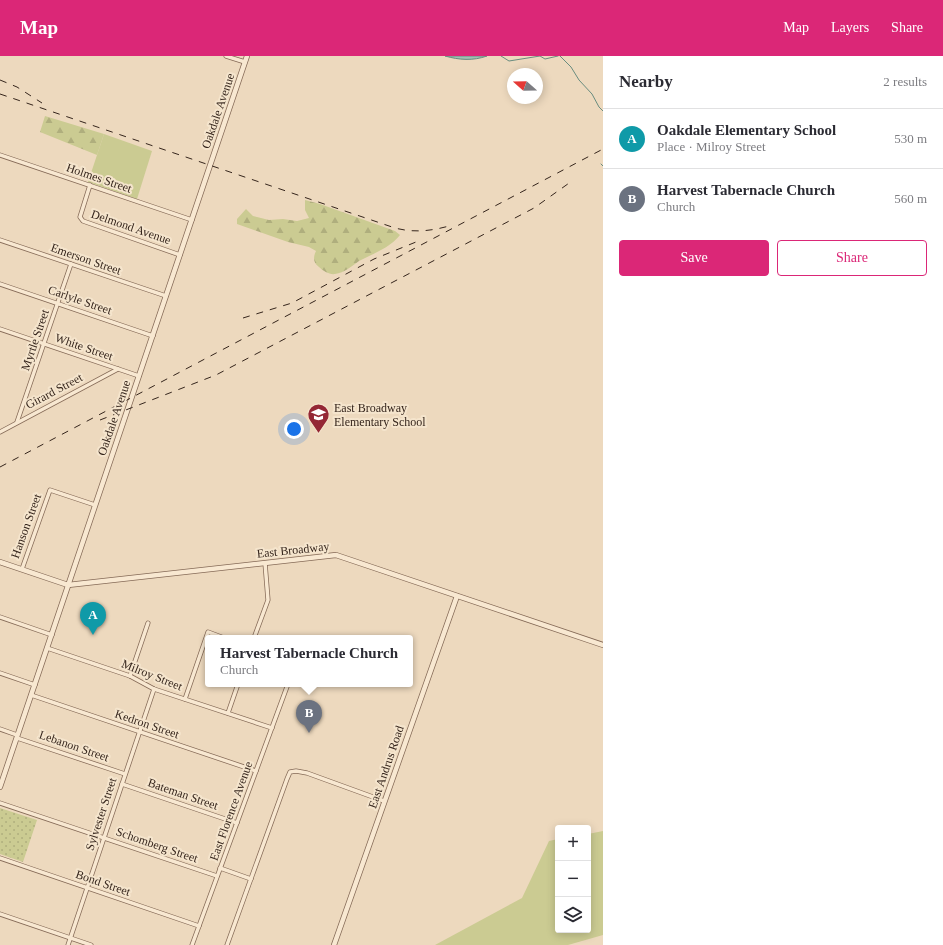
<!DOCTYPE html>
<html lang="en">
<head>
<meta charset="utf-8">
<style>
	body { margin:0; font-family:"Times New Roman",serif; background:#f2f2f3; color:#2b2b33 }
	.controls { position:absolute; right:12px; bottom:12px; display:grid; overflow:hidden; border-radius:4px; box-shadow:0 2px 10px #0003 }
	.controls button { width:36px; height:36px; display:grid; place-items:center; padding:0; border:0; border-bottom:1px solid #e1e1e2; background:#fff; color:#2b2b33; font:20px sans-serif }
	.compass { position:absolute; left:507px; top:12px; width:36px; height:36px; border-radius:50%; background:#fff; box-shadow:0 2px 10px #0003; rotate:290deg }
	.you { position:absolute; left:294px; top:373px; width:14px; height:14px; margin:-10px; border:3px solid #fff; border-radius:50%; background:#1a73e8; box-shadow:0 0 0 6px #1a73e833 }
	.badge { display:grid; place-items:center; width:26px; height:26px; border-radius:50%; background:#db2777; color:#fff; font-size:13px; font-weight:700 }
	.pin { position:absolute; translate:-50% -33px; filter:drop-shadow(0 1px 2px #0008) }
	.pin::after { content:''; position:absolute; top:21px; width:14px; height:12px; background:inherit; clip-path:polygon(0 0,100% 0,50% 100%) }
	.popup { position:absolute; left:205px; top:579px; width:208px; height:52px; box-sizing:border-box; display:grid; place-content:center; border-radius:4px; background:#fff; filter:drop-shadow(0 1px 3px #0005); font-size:13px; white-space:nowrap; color:#7c7c81 }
	.popup b { font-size:15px; color:#2b2b33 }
	.popup::after { content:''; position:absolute; left:50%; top:100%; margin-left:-8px; border:8px solid transparent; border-top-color:#fff }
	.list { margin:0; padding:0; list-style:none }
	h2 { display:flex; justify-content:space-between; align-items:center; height:52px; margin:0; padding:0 16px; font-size:17px }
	h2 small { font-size:13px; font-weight:400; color:#7c7c81 }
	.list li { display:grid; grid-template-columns:26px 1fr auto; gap:12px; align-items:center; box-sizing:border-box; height:60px; padding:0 16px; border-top:1px solid #e1e1e2 }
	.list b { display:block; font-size:15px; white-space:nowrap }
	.list p { margin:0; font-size:13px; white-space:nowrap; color:#7c7c81 }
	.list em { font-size:13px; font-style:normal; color:#7c7c81 }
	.actions { display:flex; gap:8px; padding:12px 16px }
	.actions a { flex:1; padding:9px 0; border:1px solid #db2777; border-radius:4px; text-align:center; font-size:14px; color:#db2777 }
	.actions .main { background:#db2777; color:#fff }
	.icon { flex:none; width:22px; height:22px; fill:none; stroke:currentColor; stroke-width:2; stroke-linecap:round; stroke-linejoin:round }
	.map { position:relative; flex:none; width:603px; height:889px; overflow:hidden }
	header { display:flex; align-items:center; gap:24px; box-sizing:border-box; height:56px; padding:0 20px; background:#db2777; color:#fff }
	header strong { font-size:19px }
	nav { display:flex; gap:22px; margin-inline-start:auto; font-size:14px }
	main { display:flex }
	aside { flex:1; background:#fff }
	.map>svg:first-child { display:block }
	.grass { fill:#cbcb92 }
	.forest { fill:url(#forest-firs) }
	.park { fill:url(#park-dots) }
	.water { fill:#a1bfb3; stroke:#698c7f }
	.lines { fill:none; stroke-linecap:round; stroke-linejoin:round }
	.stream { stroke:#698c7f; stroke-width:1 }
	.minor-casing { stroke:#856a57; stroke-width:5 }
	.tertiary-casing { stroke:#856a57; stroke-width:6 }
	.minor { stroke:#f8e8d1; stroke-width:3.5 }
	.tertiary { stroke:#f8e8d1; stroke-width:4.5 }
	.rail { stroke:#35251c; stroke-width:1; stroke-dasharray:7 7; stroke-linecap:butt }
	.labels { text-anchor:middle; stroke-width:4; stroke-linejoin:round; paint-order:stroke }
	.street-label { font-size:12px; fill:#35251c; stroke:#f5e5cd }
	.poi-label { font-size:12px; fill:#35251c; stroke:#f5e5cd; text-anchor:start }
</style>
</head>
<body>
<header>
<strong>Map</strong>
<nav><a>Map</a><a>Layers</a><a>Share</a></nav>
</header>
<main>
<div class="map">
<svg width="603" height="889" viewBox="0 0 603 889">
	<defs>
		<pattern id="forest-firs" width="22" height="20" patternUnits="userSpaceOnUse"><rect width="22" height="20" fill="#cbcb92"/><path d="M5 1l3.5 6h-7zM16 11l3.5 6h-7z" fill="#afae7d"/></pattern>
		<pattern id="park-dots" width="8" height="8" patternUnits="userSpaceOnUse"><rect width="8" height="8" fill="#cbcb92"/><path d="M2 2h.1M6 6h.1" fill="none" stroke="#afae7d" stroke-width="1.8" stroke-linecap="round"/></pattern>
	</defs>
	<rect width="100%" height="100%" fill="#edd9be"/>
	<g class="grass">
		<path d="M104 78 152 95 137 143 88 126Z"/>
		<path d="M603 775V879L568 889H435L522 842 549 785 558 783V874H588V778Z"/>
	</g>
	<g class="forest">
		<path d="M45 60 104 78 97 99 40 76Z"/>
		<path d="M305 144 320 148 395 175 400 179C390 192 374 197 359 205 352 210 344 217 335 218 330 219 323 215 319 211 313 207 313 201 316 195L309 191 288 186 237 168V163L246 153 253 160 269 164 283 163 297 165 309 162 305 154Z"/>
	</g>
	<path class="park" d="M0 752 37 764 23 806 0 798Z"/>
	<path class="water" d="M445 0H487C473 5 459 4 445 0Z"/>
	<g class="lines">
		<g class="stream">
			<path d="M501 0 509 5 540 0 545 3 558 0"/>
			<path d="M560 0 571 11 579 24 592 38 599 51 603 55"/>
			<path d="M601 108 603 110"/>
		</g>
		<defs>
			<g id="minor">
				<path d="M226 0 245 6"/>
				<path d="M0 99 192 164"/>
				<path d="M90 129 80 161 83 165 180 199"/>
				<path d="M0 184 166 240"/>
				<path d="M0 228 153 280"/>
				<path d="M0 273 139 320"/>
				<path d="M17 366 71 208"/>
				<path d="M0 376 118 313"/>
				<path d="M22 513 50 434 95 449"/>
				<path d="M0 561 52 579"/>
				<path d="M254 582 268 544 265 507"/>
				<path d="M47 592 130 620 154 633 272 672"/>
				<path d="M0 617 35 629"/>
				<path d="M130 620 148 567"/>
				<path d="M31 639 256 715"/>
				<path d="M185 643 208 576 224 582"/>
				<path d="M228 657 238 628"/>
				<path d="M0 673 17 679"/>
				<path d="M17 682 125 718"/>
				<path d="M122 728 237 767"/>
				<path d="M0 747 217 820"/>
				<path d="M0 802 199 870"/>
				<path d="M220 812 251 823"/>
				<path d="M0 858 91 889"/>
				<path d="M68 889 154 633"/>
				<path d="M192 889 288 628"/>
				<path d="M227 889 287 723 290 716 296 715 307 717 384 745"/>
			</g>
			<g id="tertiary">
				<path d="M0 506 68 529 336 499 603 589"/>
				<path d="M0 731 247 0"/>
				<path d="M334 889 457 540"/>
			</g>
		</defs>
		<use href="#minor" class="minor-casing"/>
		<use href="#tertiary" class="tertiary-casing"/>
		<use href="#minor" class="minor"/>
		<use href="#tertiary" class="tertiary"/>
		<g class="rail">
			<path d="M0 24 17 31 42 47"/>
			<path d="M0 38 395 172C414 177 431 175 449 170"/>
			<path d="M243 262 292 247 374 203 416 186"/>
			<path d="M100 364 216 319 534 152 572 125"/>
			<path d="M0 411 603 93"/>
		</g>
	</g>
	<defs>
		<symbol id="school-pin" viewBox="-11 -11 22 30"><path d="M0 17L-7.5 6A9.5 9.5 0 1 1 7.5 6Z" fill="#942735" stroke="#f5e5cd"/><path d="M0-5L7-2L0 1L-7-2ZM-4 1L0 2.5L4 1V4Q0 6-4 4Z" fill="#fff"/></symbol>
	</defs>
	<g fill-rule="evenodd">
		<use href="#school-pin" x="306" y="346" width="25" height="34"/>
	</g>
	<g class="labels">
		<g class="street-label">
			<text transform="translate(218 55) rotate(-71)" y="4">Oakdale Avenue</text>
			<text transform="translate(99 122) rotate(19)" y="4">Holmes Street</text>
			<text transform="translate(131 171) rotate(19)" y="4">Delmond Avenue</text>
			<text transform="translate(86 203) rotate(19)" y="4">Emerson Street</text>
			<text transform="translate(80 244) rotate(19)" y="4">Carlyle Street</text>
			<text transform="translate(35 284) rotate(-71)" y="4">Myrtle Street</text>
			<text transform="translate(84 291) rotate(19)" y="4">White Street</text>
			<text transform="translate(54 335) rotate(-28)" y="4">Girard Street</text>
			<text transform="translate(114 362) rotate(-71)" y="4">Oakdale Avenue</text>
			<text transform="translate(26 470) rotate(-70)" y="4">Hanson Street</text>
			<text transform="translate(293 494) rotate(-6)" y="4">East Broadway</text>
			<text transform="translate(152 619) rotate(22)" y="4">Milroy Street</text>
			<text transform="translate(147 668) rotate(19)" y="4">Kedron Street</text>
			<text transform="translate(74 690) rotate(19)" y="4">Lebanon Street</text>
			<text transform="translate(386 711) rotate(-71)" y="4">East Andrus Road</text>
			<text transform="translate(183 738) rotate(19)" y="4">Bateman Street</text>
			<text transform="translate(231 755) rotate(-70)" y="4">East Florence Avenue</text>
			<text transform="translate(101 758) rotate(-72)" y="4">Sylvester Street</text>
			<text transform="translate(157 789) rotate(19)" y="4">Schomberg Street</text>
			<text transform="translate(103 827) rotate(19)" y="4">Bond Street</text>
		</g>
		<g class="poi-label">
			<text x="334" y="356">East Broadway<tspan x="334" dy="14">Elementary School</tspan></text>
		</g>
	</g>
</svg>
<div class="controls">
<button>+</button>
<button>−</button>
<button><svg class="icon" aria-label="layers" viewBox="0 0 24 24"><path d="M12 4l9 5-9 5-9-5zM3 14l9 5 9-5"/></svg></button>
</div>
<svg class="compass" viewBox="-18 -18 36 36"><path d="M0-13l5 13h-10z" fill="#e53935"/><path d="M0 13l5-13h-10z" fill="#7c7c81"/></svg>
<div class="you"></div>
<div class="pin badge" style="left:93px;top:579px;background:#0f9aa8">A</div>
<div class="pin badge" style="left:309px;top:677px;background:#6b7280">B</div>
<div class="popup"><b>Harvest Tabernacle Church</b>Church</div>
</div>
<aside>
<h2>Nearby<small>2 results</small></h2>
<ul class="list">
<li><span class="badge" style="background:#0f9aa8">A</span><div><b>Oakdale Elementary School</b><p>Place · Milroy Street</p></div><em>530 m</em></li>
<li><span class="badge" style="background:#6b7280">B</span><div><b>Harvest Tabernacle Church</b><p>Church</p></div><em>560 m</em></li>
</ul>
<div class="actions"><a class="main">Save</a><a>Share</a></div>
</aside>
</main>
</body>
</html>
